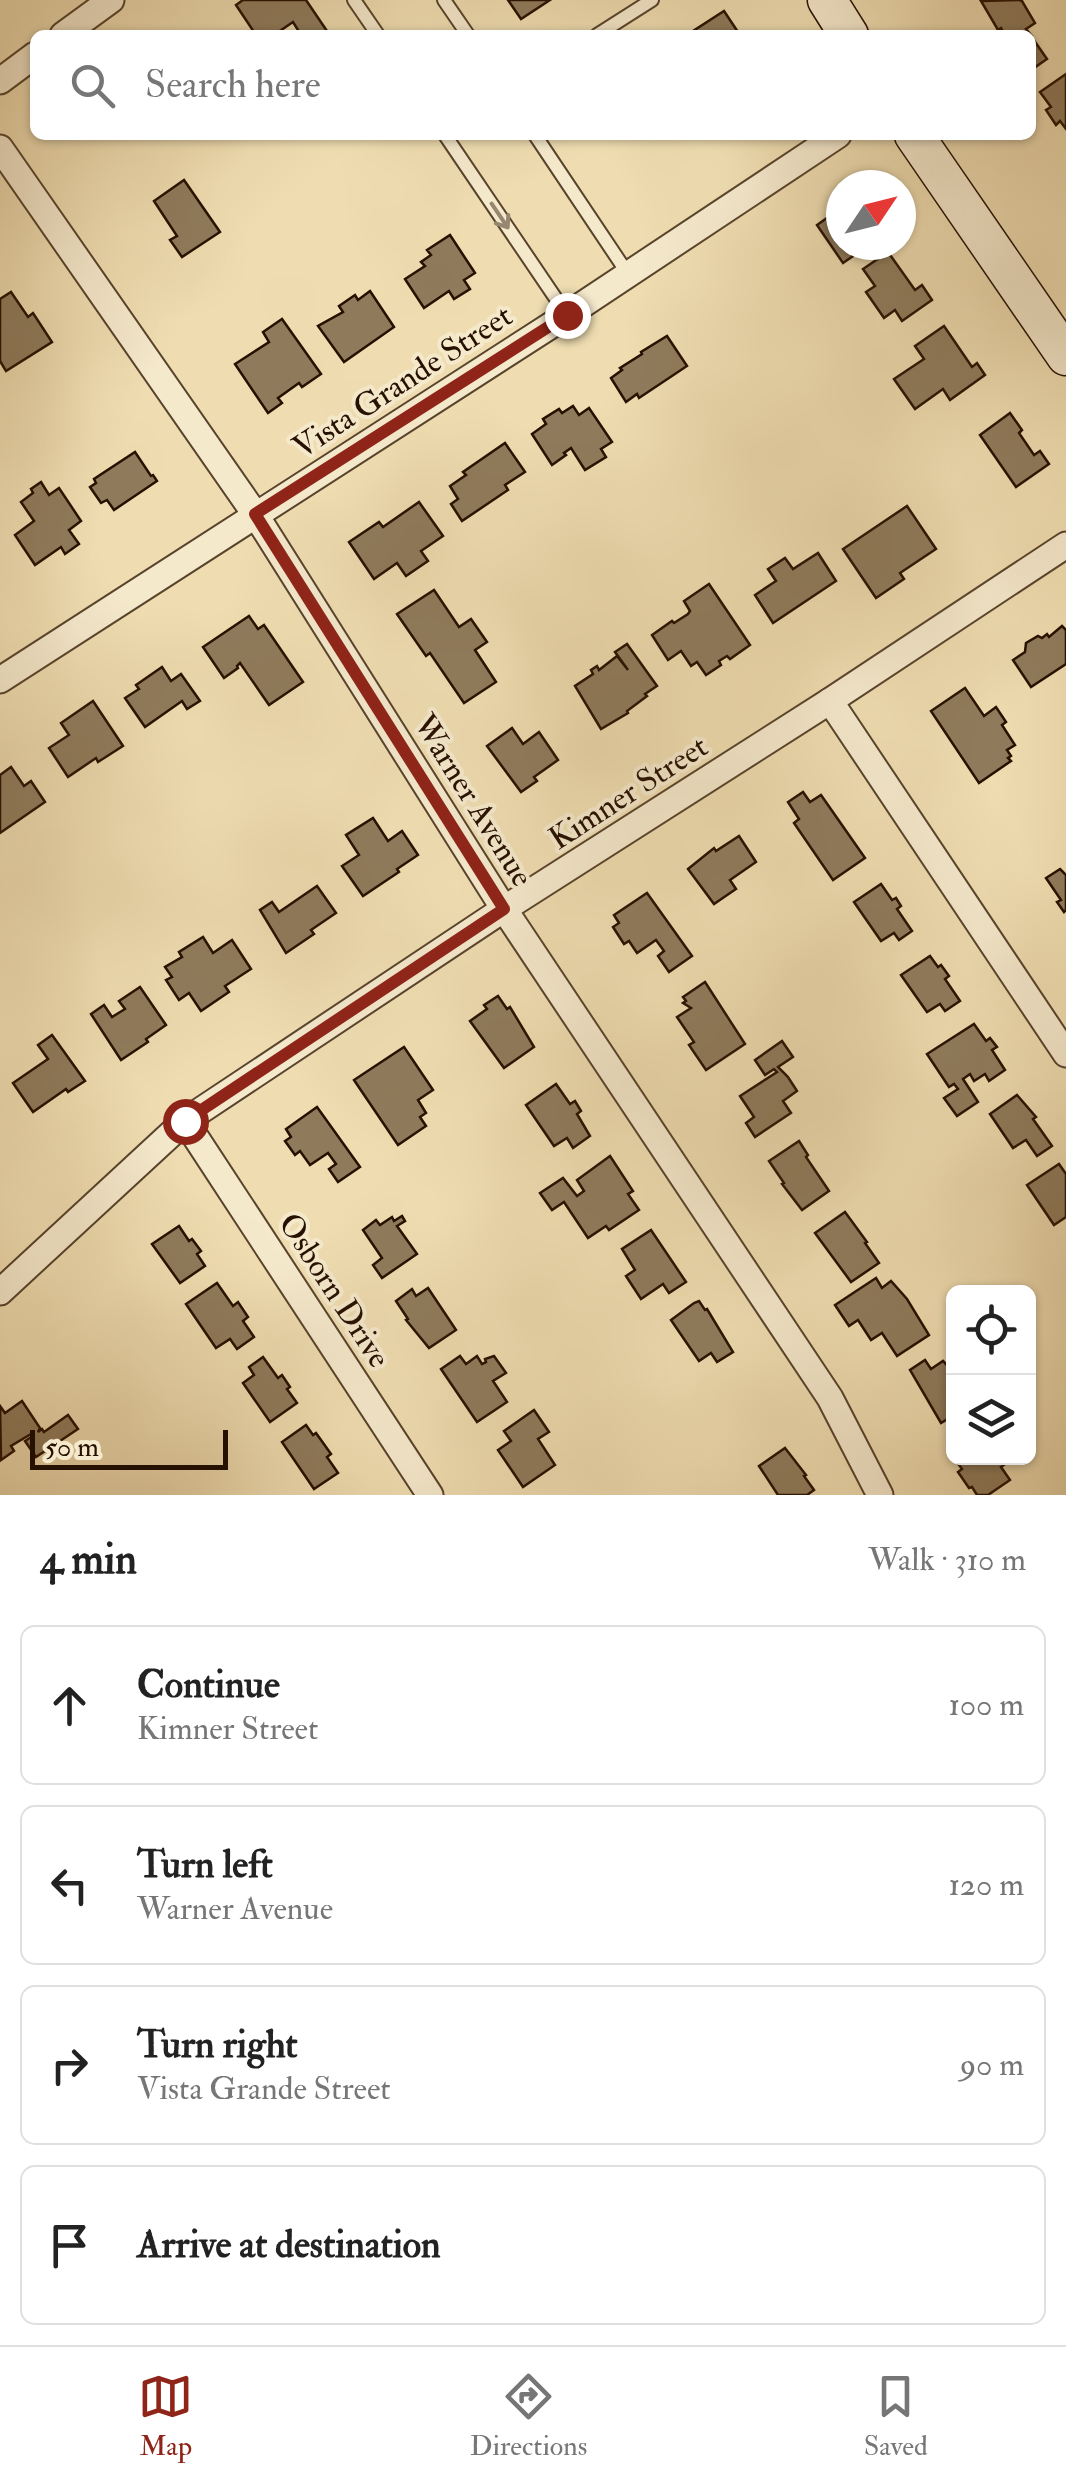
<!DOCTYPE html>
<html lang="en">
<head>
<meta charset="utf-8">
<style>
	body { margin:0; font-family:"IM FELL Double Pica",serif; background:#f6f6f6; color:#222 }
	.controls { position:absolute; right:30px; bottom:30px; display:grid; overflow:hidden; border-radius:15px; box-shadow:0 2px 8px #0004 }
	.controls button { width:90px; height:90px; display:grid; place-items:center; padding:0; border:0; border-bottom:2px solid #e0e0e0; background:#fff; color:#222; font:50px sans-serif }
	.compass { position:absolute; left:826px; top:170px; width:90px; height:90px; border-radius:50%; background:#fff; box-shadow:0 2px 8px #0004; rotate:55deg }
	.scale { position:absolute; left:30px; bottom:25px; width:198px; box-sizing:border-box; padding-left:10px; border:5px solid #261000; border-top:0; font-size:28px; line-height:35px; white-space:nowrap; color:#261000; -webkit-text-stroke:8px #f5e9cc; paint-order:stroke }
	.stop { position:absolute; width:30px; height:30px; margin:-22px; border:8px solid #8f2418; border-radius:50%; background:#fff }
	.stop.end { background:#8f2418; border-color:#fff; box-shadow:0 2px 10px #0008 }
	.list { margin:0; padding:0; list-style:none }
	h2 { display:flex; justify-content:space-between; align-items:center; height:130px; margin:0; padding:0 40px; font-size:42px }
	h2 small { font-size:32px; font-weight:400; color:#767676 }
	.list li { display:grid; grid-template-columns:65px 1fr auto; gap:30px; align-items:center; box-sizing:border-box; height:160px; margin:0 20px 20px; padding:0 20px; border:2px solid #e0e0e0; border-radius:15px }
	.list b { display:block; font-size:38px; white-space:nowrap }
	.list p { margin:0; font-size:32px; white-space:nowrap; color:#767676 }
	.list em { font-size:32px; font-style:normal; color:#767676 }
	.icon { flex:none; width:55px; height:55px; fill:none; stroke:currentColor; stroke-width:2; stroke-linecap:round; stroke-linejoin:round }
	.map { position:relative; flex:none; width:1066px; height:1495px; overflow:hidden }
	.search { position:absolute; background:#fff; box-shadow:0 2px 8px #0004; left:30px; right:30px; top:30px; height:110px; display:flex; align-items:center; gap:25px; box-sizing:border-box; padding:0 35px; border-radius:15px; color:#767676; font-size:38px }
	.sheet { height:850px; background:#fff }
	nav { display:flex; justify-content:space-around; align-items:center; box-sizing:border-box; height:140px; border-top:2px solid #e0e0e0; background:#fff; font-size:28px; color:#767676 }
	nav a { display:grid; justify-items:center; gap:5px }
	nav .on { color:#8f2418 }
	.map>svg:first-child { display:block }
	.building { fill:#8f7b5c; stroke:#261000; stroke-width:2.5 }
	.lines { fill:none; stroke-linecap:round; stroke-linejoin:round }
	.lane-casing { stroke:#58432c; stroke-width:16 }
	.street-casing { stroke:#58432c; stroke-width:29 }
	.secondary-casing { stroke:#261000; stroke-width:41 }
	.lane { stroke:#f5e9cc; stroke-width:12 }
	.street { stroke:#f5e9cc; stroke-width:25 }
	.secondary { stroke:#f5e9cc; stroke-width:38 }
	.oneway { stroke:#988770 }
	.route { stroke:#8f2418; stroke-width:12 }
	.labels { text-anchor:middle; stroke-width:8; stroke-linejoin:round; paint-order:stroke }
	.street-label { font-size:32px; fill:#261000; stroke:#f5e9cc }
</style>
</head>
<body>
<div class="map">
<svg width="1066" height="1495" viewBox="0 0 1066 1495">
	<rect width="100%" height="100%" fill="#efddb1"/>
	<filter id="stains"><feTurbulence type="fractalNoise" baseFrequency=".002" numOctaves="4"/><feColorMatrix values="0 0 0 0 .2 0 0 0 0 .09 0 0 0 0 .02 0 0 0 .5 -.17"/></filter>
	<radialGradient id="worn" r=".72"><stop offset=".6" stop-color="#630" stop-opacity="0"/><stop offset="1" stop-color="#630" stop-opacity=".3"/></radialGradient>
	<g class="building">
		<path d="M243 0H306L327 31 322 35H301L293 22 274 35H256L236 5Z"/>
		<path d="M508 0H550L521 19Z"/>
		<path d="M1019 0 1022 1 1035 23 1026 29 1031 35H1005L1001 28 998 30 981 1Z"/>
		<path d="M724 11 740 35H691L690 33Z"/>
		<path d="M1031 36 1047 59 1031 70Z"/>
		<path d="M1066 74V129L1060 121 1056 125 1046 110 1051 107 1040 92Z"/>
		<path d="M184 180 220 232 182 257 170 240 177 236 154 201Z"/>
		<path d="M841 208V245H869L843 263 817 225Z"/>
		<path d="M450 235 475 273 464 280 470 289 454 299 449 291 424 308 405 279 425 266 421 262 431 255 427 250Z"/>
		<path d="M888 252 915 290 922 285 932 300 902 321 895 310 884 318 866 292 875 286 863 269Z"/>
		<path d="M370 291 394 327 344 362 318 326 343 312 339 306 355 295 358 300Z"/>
		<path d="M11 292 28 317 33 313 52 342 6 371 0 361V299Z"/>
		<path d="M282 319 321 374 302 387 299 383 278 398 282 403 268 413 235 364 269 342 263 332Z"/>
		<path d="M944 326 972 367 977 363 985 375 950 400 943 389 915 409 894 379 924 359 915 346Z"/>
		<path d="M667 336 687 366 639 398 637 394 626 402 611 378 622 370 620 368 642 354 641 352Z"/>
		<path d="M573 406 579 415 589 408 612 442 601 449 606 457 585 470 571 448 564 453 566 455 552 465 532 434 546 424 543 419 559 409 562 413Z"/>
		<path d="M1010 413 1022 430 1019 433 1034 455 1040 451 1049 464 1016 487 980 435Z"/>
		<path d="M505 443 525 472 505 485 508 490 462 521 451 504 458 499 450 486 466 475 463 472Z"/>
		<path d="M135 452 151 476 153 475 157 481 114 510 107 500 101 503 90 487 96 483 94 479Z"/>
		<path d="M41 482 49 495 59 488 81 521 69 530 79 544 65 554 61 547 35 565 15 535 34 521 21 502 33 493 31 489Z"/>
		<path d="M419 502 443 536 421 551 428 561 406 576 397 563 374 579 349 542 379 522 383 527Z"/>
		<path d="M907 506 936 549 900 573 904 579 876 598 843 549Z"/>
		<path d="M818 553 836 581 773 623 755 595 776 581 768 569 785 558 793 569Z"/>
		<path d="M709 584 750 645 730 659 727 656 719 661 721 665 706 675 697 662 691 666 681 651 668 660 652 635 672 621 674 623 688 614 690 611 684 601Z"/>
		<path d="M434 590 459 627 471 619 487 642 475 650 496 682 464 703 430 653 426 656 397 614Z"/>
		<path d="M249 616 258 629 264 625 303 682 269 705 240 663 237 666 238 668 224 678 203 647Z"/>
		<path d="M1062 626 1066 630V664L1031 687 1013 660 1025 652 1026 643 1038 636 1042 638 1047 634 1049 637Z"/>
		<path d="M627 644 657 686 645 694 647 696 627 711 628 713 601 729 575 686 593 674 591 670 597 666 599 670 617 656 628 670 615 652Z"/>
		<path d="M162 667 171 681 181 674 200 701 187 709 182 701 145 727 125 698 139 689 136 685Z"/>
		<path d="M965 688 984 716 996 707 1006 722 1002 725 1015 745 1007 750 1011 756 1008 758 1011 761 979 783 931 711Z"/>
		<path d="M93 701 123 746 98 762 96 758 68 777 49 748 69 735 61 723Z"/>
		<path d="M512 728 523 744 539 732 558 760 534 777 537 781 521 792 487 746Z"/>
		<path d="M11 767 24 786 31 781 45 802 0 833V775Z"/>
		<path d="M803 792 810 802 821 795 865 858 833 880 794 823 799 819 788 802Z"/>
		<path d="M373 818 388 841 402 831 418 855 397 869 399 872 363 896 342 866 359 855 346 835Z"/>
		<path d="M739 836 756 862 730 880 736 889 714 904 688 869 714 848 716 851Z"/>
		<path d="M1060 869 1066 875V910L1064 912 1057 902 1061 900 1046 878Z"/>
		<path d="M881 884 892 900 896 898 901 906 897 909 912 931 899 940 894 933 881 941 854 902Z"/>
		<path d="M317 886 336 913 311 930 314 934 286 953 260 910 272 902 279 912Z"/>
		<path d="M647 893 692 956 669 972 658 956 664 951 656 940 637 953 629 941 624 944 613 927 619 923 614 915Z"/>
		<path d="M203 937 213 953 232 940 251 969 225 986 229 992 201 1011 189 993 179 1000 166 980 172 977 165 967 182 957 179 952Z"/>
		<path d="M930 956 938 967 941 965 949 976 945 979 960 1001 945 1011 940 1004 927 1012 901 975Z"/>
		<path d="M705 982 745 1044 706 1070 689 1045 694 1042 677 1017 691 1008 683 1003 686 1001 683 997Z"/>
		<path d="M140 987 166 1025 146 1039 148 1042 121 1060 91 1014 104 1005 112 1017 125 1009 119 1001Z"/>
		<path d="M498 996 507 1009 510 1007 534 1047 504 1068 470 1021 487 1009 484 1005Z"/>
		<path d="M974 1024 986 1041 990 1038 997 1047 992 1050 1005 1070 989 1081 985 1074 974 1081 970 1074 963 1079 978 1102 957 1116 944 1098 958 1089 954 1084 949 1087 927 1054Z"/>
		<path d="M52 1035 85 1081 68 1092 66 1089 33 1112 13 1083 48 1059 38 1045Z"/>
		<path d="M782 1041 793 1057 778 1067 788 1077 797 1091 783 1101 791 1113 755 1137 746 1123 754 1117 740 1096 777 1072 774 1069 765 1075 755 1060Z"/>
		<path d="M404 1047 433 1090 418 1100 426 1113 420 1117 426 1126 398 1145 354 1080Z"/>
		<path d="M556 1084 570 1104 575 1101 581 1111 577 1114 590 1136 573 1148 567 1138 554 1146 526 1105Z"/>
		<path d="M1017 1095 1036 1117 1033 1119 1052 1146 1037 1156 1026 1140 1013 1148 990 1114Z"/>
		<path d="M317 1107 360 1167 338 1182 329 1169 336 1164 328 1153 310 1165 300 1151 295 1155 285 1141 291 1137 286 1129Z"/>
		<path d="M799 1141 808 1155 806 1157 829 1191 802 1210 782 1184 784 1183 769 1161Z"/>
		<path d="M610 1156 633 1191 628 1194 639 1210 609 1230 606 1226 588 1238 564 1202 552 1210 540 1193 563 1178 577 1196 584 1191 577 1180Z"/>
		<path d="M1059 1164 1066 1174V1217L1054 1225 1027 1185Z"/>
		<path d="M845 1212 867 1242 865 1243 879 1263 851 1282 815 1233Z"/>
		<path d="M402 1216 405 1221 397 1226 417 1254 382 1278 373 1265 382 1258 363 1230 376 1220 380 1225 392 1217 394 1221Z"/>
		<path d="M179 1226 189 1241 192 1239 201 1251 197 1254 205 1266 180 1283 152 1244Z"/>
		<path d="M651 1230 686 1282 669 1293 663 1284 641 1299 626 1276 635 1270 622 1249Z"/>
		<path d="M876 1278 882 1288 891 1281 907 1299 929 1335 897 1356 882 1333 871 1340 858 1320 849 1326 835 1305Z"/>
		<path d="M217 1283 233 1306 238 1302 248 1317 243 1321 254 1337 237 1349 230 1339 216 1348 186 1304Z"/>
		<path d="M428 1288 456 1330 429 1348 406 1320 408 1319 396 1301 412 1289 416 1296Z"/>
		<path d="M699 1301 705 1310 707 1309 733 1352 717 1362 711 1353 699 1361 671 1320 694 1303Z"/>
		<path d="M460 1356 466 1364 477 1356 482 1364 486 1362 485 1359 494 1356 506 1373 493 1381 507 1402 477 1422 441 1369Z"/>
		<path d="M263 1357 278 1378 282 1375 290 1387 287 1389 297 1403 270 1422 243 1383 254 1375 249 1367Z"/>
		<path d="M925 1360 931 1369 943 1361 954 1373V1415L941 1423 910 1370Z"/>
		<path d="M22 1401 40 1428 38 1432 42 1429 44 1432 68 1415 78 1429 36 1457 25 1441 33 1436 31 1434 11 1446 14 1451 1 1460 0 1406 5 1413Z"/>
		<path d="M534 1410 549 1432 538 1439 555 1465 523 1487 498 1450 511 1441 504 1431Z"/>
		<path d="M306 1425 313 1435 316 1433 331 1454 327 1457 338 1473 314 1489 282 1442Z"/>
		<path d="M785 1448 806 1475 804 1476 814 1490 807 1495H778L759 1466Z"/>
		<path d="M954 1458H1013L1001 1467 1010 1480 988 1495H977L972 1487 969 1488 958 1472 962 1469Z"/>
	</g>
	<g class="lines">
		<defs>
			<g id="lane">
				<path d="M354 0 378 35"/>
				<path d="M444 0 468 35"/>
				<path d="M597 35 652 0"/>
				<path d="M445 135 567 315"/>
				<path d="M535 135 628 274"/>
			</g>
			<g id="street">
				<path d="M63 35 111 0"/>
				<path d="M0 81 35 55"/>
				<path d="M0 148 255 514 504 909 830 1398 880 1495"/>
				<path d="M0 680 567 315 838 135"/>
				<path d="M830 701 1066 1054"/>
				<path d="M185 1121 430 1495"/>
				<path d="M0 1292 185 1121 504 909 830 701 1066 545"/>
			</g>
			<g id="secondary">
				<path d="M827 0 849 35"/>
				<path d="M914 135 1066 356"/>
			</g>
		</defs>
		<use href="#lane" class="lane-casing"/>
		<use href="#street" class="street-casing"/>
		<use href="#secondary" class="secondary-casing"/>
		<use href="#lane" class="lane"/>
		<use href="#street" class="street"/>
		<use href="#secondary" class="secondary"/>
	</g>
	<defs><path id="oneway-shaft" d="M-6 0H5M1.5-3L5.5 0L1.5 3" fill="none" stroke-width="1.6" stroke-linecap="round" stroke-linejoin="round" transform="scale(2.5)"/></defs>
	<use class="oneway" href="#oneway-shaft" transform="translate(500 216) rotate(56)"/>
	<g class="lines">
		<path class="route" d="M185 1121 504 909 255 514 567 315"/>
	</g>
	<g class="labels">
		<g class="street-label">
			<text transform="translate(402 381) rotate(-33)" y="11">Vista Grande Street</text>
			<text transform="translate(628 792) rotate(-33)" y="11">Kimner Street</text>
			<text transform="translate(474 800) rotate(58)" y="11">Warner Avenue</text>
			<text transform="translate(335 1290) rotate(57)" y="11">Osborn Drive</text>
		</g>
	</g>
	<rect width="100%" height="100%" filter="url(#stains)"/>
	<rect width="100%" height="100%" fill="url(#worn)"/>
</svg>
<div class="controls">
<button><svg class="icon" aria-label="locate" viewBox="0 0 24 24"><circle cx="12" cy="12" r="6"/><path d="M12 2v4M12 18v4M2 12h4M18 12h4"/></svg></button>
<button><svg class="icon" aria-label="layers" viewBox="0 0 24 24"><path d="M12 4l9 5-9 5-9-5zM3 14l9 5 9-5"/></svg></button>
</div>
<svg class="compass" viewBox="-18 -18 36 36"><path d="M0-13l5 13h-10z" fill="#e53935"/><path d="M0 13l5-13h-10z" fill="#767676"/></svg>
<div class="scale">50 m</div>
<div class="stop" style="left:185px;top:1121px"></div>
<div class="stop end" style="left:567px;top:315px"></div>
<div class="search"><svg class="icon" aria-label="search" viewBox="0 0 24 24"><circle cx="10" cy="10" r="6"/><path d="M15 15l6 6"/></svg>Search here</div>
</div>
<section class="sheet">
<h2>4 min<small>Walk · 310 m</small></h2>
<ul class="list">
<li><svg class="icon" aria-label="ahead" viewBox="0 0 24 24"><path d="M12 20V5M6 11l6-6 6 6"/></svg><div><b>Continue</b><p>Kimner Street</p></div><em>100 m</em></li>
<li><svg class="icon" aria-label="left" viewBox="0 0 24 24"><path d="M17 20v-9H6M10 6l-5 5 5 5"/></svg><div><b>Turn left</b><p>Warner Avenue</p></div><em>120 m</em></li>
<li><svg class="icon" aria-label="right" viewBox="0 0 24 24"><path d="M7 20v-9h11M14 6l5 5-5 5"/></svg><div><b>Turn right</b><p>Vista Grande Street</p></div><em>90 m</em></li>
<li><svg class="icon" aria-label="arrive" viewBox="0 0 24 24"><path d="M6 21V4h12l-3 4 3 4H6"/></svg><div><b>Arrive at destination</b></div></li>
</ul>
</section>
<nav>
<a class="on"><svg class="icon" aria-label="map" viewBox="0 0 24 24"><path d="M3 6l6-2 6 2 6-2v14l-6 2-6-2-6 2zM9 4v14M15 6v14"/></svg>Map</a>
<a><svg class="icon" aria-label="directions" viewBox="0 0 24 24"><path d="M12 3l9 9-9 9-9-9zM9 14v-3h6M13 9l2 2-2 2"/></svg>Directions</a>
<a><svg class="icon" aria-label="saved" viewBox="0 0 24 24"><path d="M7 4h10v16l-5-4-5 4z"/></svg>Saved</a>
</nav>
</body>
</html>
